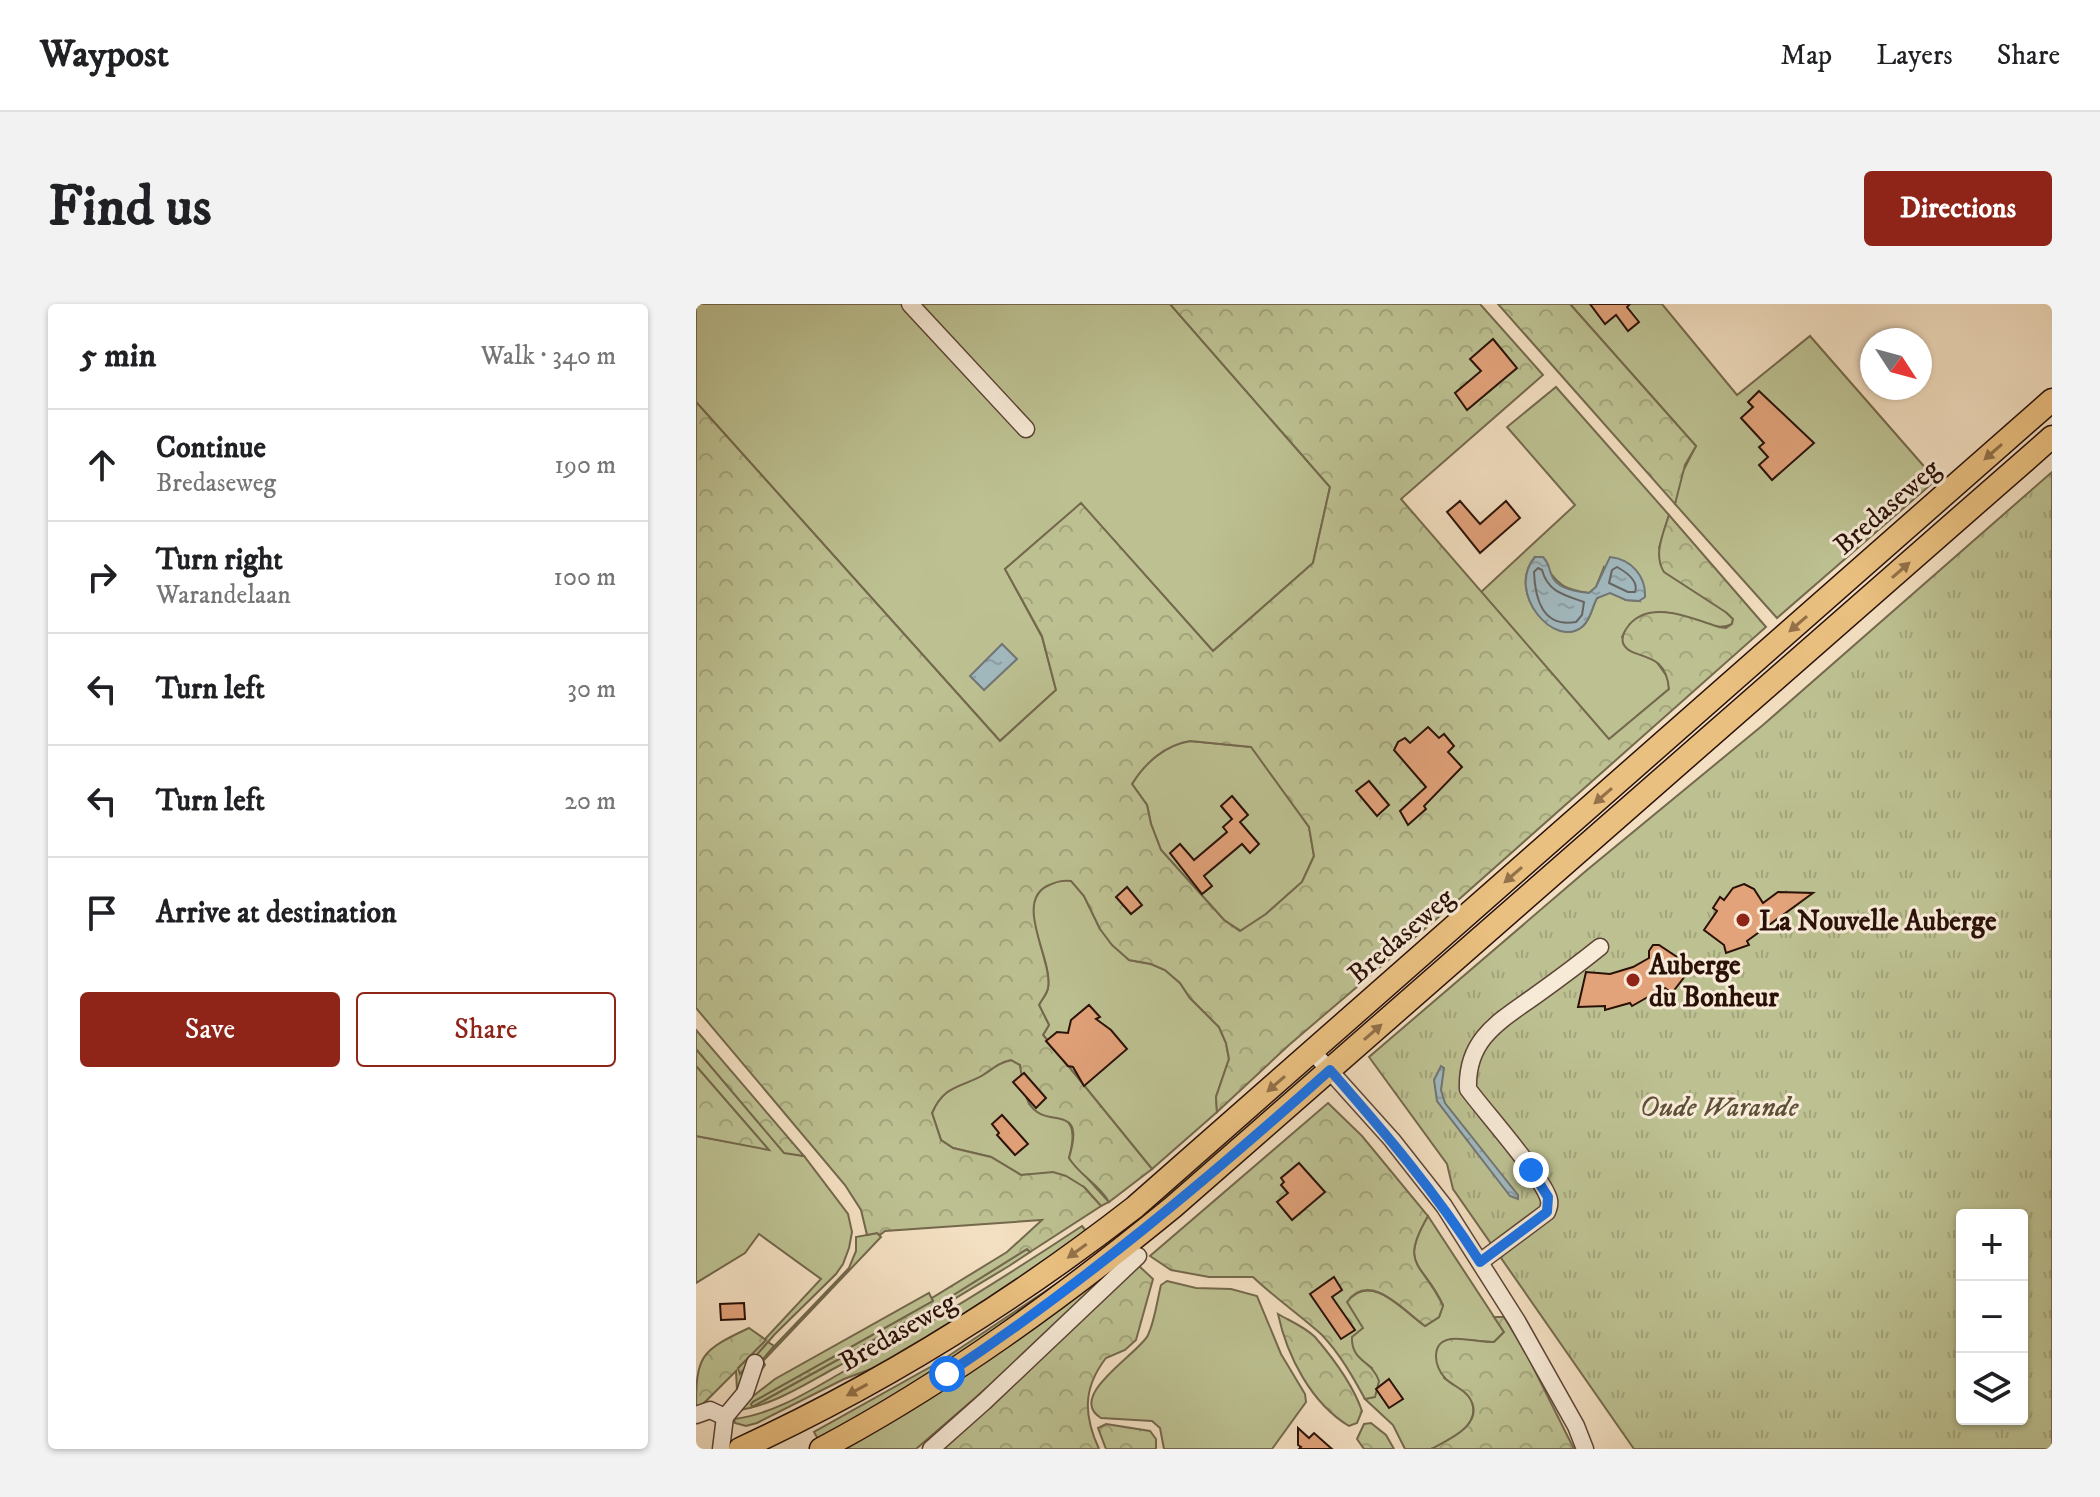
<!DOCTYPE html>
<html lang="en">
<head>
<meta charset="utf-8">
<style>
	body { margin:0; font-family:"IM FELL DW Pica",serif; background:#f2f2f2; color:#202124 }
	.controls { position:absolute; right:24px; bottom:24px; display:grid; overflow:hidden; border-radius:8px; box-shadow:0 2px 6px #0004 }
	.controls button { width:72px; height:72px; display:grid; place-items:center; padding:0; border:0; border-bottom:2px solid #e0e0e0; background:#fff; color:#202124; font:40px sans-serif }
	.compass { position:absolute; left:1164px; top:24px; width:72px; height:72px; border-radius:50%; background:#fff; box-shadow:0 2px 6px #0004; rotate:126deg }
	.stop { position:absolute; width:24px; height:24px; margin:-18px; border:6px solid #1a73e8; border-radius:50%; background:#fff }
	.stop.end { background:#1a73e8; border-color:#fff; box-shadow:0 2px 8px #0008 }
	.list { margin:0; padding:0; list-style:none }
	h2 { display:flex; justify-content:space-between; align-items:center; height:104px; margin:0; padding:0 32px; font-size:34px }
	h2 small { font-size:26px; font-weight:400; color:#757577 }
	.list li { display:grid; grid-template-columns:52px 1fr auto; gap:24px; align-items:center; box-sizing:border-box; height:112px; padding:0 32px; border-top:2px solid #e0e0e0 }
	.list b { display:block; font-size:30px; white-space:nowrap }
	.list p { margin:0; font-size:26px; white-space:nowrap; color:#757577 }
	.list em { font-size:26px; font-style:normal; color:#757577 }
	.actions { display:flex; gap:16px; padding:24px 32px }
	.actions a { flex:1; padding:18px 0; border:2px solid #8f2418; border-radius:8px; text-align:center; font-size:28px; color:#8f2418 }
	.actions .main { background:#8f2418; color:#fff }
	.icon { flex:none; width:44px; height:44px; fill:none; stroke:currentColor; stroke-width:2; stroke-linecap:round; stroke-linejoin:round }
	.map { position:relative; flex:none; width:1356px; height:1145px; overflow:hidden; border-radius:8px }
	header { display:flex; align-items:center; gap:48px; box-sizing:border-box; height:112px; padding:0 40px; background:#fff; border-bottom:2px solid #e0e0e0 }
	header strong { font-size:38px }
	nav { display:flex; gap:44px; margin-inline-start:auto; font-size:28px }
	.intro { display:flex; align-items:center; justify-content:space-between; box-sizing:border-box; height:192px; padding:0 48px }
	h1 { margin:0; font-size:56px }
	.button { padding:20px 36px; border-radius:8px; background:#8f2418; color:#fff; font-size:28px; font-weight:700 }
	main { display:flex; gap:48px; padding:0 48px }
	aside { flex:1; background:#fff; border-radius:8px; box-shadow:0 2px 6px #0004 }
	.map>svg:first-child { display:block }
	.green { fill:#bdc192; stroke:#74694d; stroke-width:2; fill-rule:evenodd }
	.forest { fill:url(#forest-crowns); stroke:#74694d; stroke-width:2; fill-rule:evenodd }
	.park { fill:url(#park-tufts); stroke:#74694d; stroke-width:2; fill-rule:evenodd }
	.water { fill:url(#water-ripples); stroke:#717676; stroke-width:2 }
	.lines { fill:none; stroke-linecap:round; stroke-linejoin:round }
	.shore { stroke:#666564; stroke-width:2 }
	.building { fill:#e2a27a; stroke:#2a1108; stroke-width:2 }
	.minor-casing { stroke:#5c4436; stroke-width:19 }
	.major-casing { stroke:#2a1108; stroke-width:25 }
	.minor { stroke:#f7ead7; stroke-width:16 }
	.major { stroke:#eac080; stroke-width:22 }
	.oneway { fill:#94714a }
	.route { stroke:#1a73e8; stroke-width:10 }
	.poi-dot { fill:#8f2418; stroke:#f7ead7; stroke-width:3 }
	.labels { text-anchor:middle; stroke-width:6; stroke-linejoin:round; paint-order:stroke }
	.street-label { font-size:28px; fill:#2a1108; stroke:#f7ead7 }
	.poi-label { font-size:28px; font-weight:bold; fill:#2a1108; stroke:#f7ead7; text-anchor:start }
	.park-label { font-size:28px; font-style:italic; fill:#5d4f38; stroke:#f7ead7 }
</style>
</head>
<body>
<header>
<strong>Waypost</strong>
<nav><a>Map</a><a>Layers</a><a>Share</a></nav>
</header>
<div class="intro"><h1>Find us</h1><a class="button">Directions</a></div>
<main>
<aside>
<h2>5 min<small>Walk · 340 m</small></h2>
<ul class="list">
<li><svg class="icon" aria-label="ahead" viewBox="0 0 24 24"><path d="M12 20V5M6 11l6-6 6 6"/></svg><div><b>Continue</b><p>Bredaseweg</p></div><em>190 m</em></li>
<li><svg class="icon" aria-label="right" viewBox="0 0 24 24"><path d="M7 20v-9h11M14 6l5 5-5 5"/></svg><div><b>Turn right</b><p>Warandelaan</p></div><em>100 m</em></li>
<li><svg class="icon" aria-label="left" viewBox="0 0 24 24"><path d="M17 20v-9H6M10 6l-5 5 5 5"/></svg><div><b>Turn left</b></div><em>30 m</em></li>
<li><svg class="icon" aria-label="left" viewBox="0 0 24 24"><path d="M17 20v-9H6M10 6l-5 5 5 5"/></svg><div><b>Turn left</b></div><em>20 m</em></li>
<li><svg class="icon" aria-label="arrive" viewBox="0 0 24 24"><path d="M6 21V4h12l-3 4 3 4H6"/></svg><div><b>Arrive at destination</b></div></li>
</ul>
<div class="actions"><a class="main">Save</a><a>Share</a></div>
</aside>
<div class="map">
<svg width="1356" height="1145" viewBox="0 0 1356 1145">
	<defs>
		<pattern id="forest-crowns" width="20" height="18" patternUnits="userSpaceOnUse" patternTransform="scale(2)"><rect width="20" height="18" fill="#bdc192"/><path d="M2 6a3 3 0 1 1 6 0M12 15a3 3 0 1 1 6 0" fill="none" stroke="#a3a57c"/></pattern>
		<pattern id="park-tufts" width="24" height="20" patternUnits="userSpaceOnUse" patternTransform="scale(2)"><rect width="24" height="20" fill="#bdc192"/><path d="M3 7l-1-3M5 7V3M7 7l1-3M15 17l-1-3M17 17v-4M19 17l1-3" fill="none" stroke="#a3a57c"/></pattern>
		<pattern id="water-ripples" width="26" height="14" patternUnits="userSpaceOnUse" patternTransform="scale(2)"><rect width="26" height="14" fill="#a1b9bf"/><path d="M2 4q2-2 4 0t4 0M15 11q2-2 4 0t4 0" fill="none" stroke="#8b9ea3"/></pattern>
	</defs>
	<rect width="100%" height="100%" fill="#f3dfc1"/>
	<filter id="stains"><feTurbulence type="fractalNoise" baseFrequency=".0025" numOctaves="4"/><feColorMatrix values="0 0 0 0 .2 0 0 0 0 .09 0 0 0 0 .02 0 0 0 .5 -.17"/></filter>
	<radialGradient id="worn" r=".72"><stop offset=".6" stop-color="#630" stop-opacity="0"/><stop offset="1" stop-color="#630" stop-opacity=".3"/></radialGradient>
	<g class="green">
		<path d="M0 0H474L634 183 617 259 517 347 385 200 309 265 346 333 360 386 304 437 0 98Z"/>
		<path d="M874 0H966L1041 91 1114 32 1240 176 1081 314 979 200 983 175 1000 142Z"/>
		<path d="M860 83 973 211 963 244 1037 315 1036 320C1011 333 974 293 943 315 935 320 930 324 926 333L941 349 960 357 972 374 973 385 913 436 785 288 879 201 811 123ZM839 253C863 274 856 284 893 289L900 283 908 263 943 297 930 296 914 288 901 294C896 303 895 315 887 322 862 345 808 290 839 253Z"/>
		<path d="M494 437 556 443 613 523 618 552 606 578 570 610 545 627 528 616 465 546 455 520 451 501 436 480C448 459 469 441 494 437Z"/>
		<path d="M365 576H375L388 592 404 625 433 656 455 660 469 666 484 679 494 694 523 723 530 739 533 755 520 793 521 808 456 865 347 731 353 721 343 701C346 695 351 690 352 684 357 654 320 606 347 584 352 581 360 578 365 576Z"/>
		<path d="M0 745 88 848 108 852 152 910 156 928 153 944 147 960 140 970 78 1031 44 1071 41 1065 125 975 63 930 49 949 0 979V832L72 845 0 762Z"/>
		<path d="M315 756 324 761 333 800C367 818 385 809 373 854L413 898 405 902 388 883 339 870 325 871 295 853 257 844 245 836 236 809C248 781 264 784 287 771 298 764 302 759 315 756Z"/>
		<path d="M732 912 808 1028 798 1038 755 1035 748 1074C755 1079 769 1086 774 1094 788 1118 755 1139 735 1145 728 1145 717 1145 709 1145L697 1121 669 1095 679 1093 676 1064 660 1052 656 1042 651 998C675 967 707 1007 729 1022L743 1013 747 1001C727 958 702 963 732 912Z"/>
		<path d="M386 922 391 928 331 971 197 1057 148 1075 61 1119 50 1122 39 1119 38 1115C79 1110 115 1086 150 1066 231 1022 309 973 386 922Z"/>
		<path d="M181 929 185 933 67 1057 69 1061 58 1076 63 1058 153 964 160 947V933Z"/>
		<path d="M331 945 334 948 313 962C255 997 198 1032 139 1064 106 1082 76 1102 38 1107L79 1075 233 989 237 997 57 1098 56 1103 243 1000Z"/>
		<path d="M436 949 316 1062 220 1145H144Z"/>
		<path d="M471 977 500 984 535 985 561 992 585 1050 609 1090 610 1098 576 1145H468L464 1124 456 1117 405 1114C369 1092 445 1048 452 1031 459 1016 461 997 465 981Z"/>
		<path d="M363 978 286 1037 123 1137 118 1128 245 1057Z"/>
	</g>
	<g class="forest">
		<path d="M474 0H784L847 71 705 195 913 435 973 385C969 343 935 358 927 339 925 332 929 326 933 321 955 295 997 315 1023 323L1030 324 1036 320 1037 315 1031 309 968 268C957 251 967 230 973 211L1070 323 752 605 593 741 521 808 520 793 533 755 530 739 523 723 494 694 484 679 469 666 455 660 433 656 416 641 404 625 388 592 375 577C365 576 360 578 351 582 318 599 357 656 352 684 351 690 346 695 343 701L353 721 347 731 456 865 413 898C403 880 383 871 373 854 391 795 349 828 333 799 327 789 326 773 324 761L315 756C302 759 298 764 287 771 264 784 248 781 236 809L245 836 257 844 295 853 325 871 357 868 370 872 388 883 405 902 334 948 331 945 243 1000 56 1103 55 1100 57 1098 237 997 236 994 311 948 346 916 189 927 184 931 181 929 171 931 165 906 149 881 0 704V98L304 437 360 386 346 332 309 265 385 199 517 347 617 259 634 183ZM494 437 555 443 613 523 618 552 606 578 570 610 544 627 528 616 465 546 455 520 451 501 436 480C449 459 469 441 494 437Z"/>
		<path d="M802 0H874L1000 142 989 161 979 200Z"/>
		<path d="M0 726 108 852 88 849 0 745Z"/>
		<path d="M0 762 73 846 0 832Z"/>
		<path d="M632 799 666 832 732 912C702 963 727 958 747 1002L743 1013 729 1022C708 1007 674 966 651 998L667 1024 656 1033C655 1058 676 1056 683 1077L679 1093 669 1095C657 1073 644 1050 626 1031 604 1011 579 994 557 973H513L475 966 454 952Z"/>
		<path d="M442 961 457 975 440 1036 429 1046 410 1054C386 1085 388 1112 403 1145H246Z"/>
		<path d="M582 1010C594 1017 609 1023 619 1033 637 1054 657 1081 666 1107L661 1119 653 1122C615 1099 591 1052 582 1010Z"/>
		<path d="M798 1013H808L830 1049 878 1145H735C752 1136 791 1120 773 1093 768 1085 755 1081 749 1074 738 1063 734 1038 755 1035 768 1033 784 1039 798 1038L808 1028Z"/>
		<path d="M53 1024 70 1036 42 1064 44 1070 72 1038 78 1042 41 1086 40 1067 0 1107C0 1051 4 1047 53 1024Z"/>
		<path d="M675 1119 690 1131 698 1145H668L661 1135 668 1120Z"/>
		<path d="M410 1120 454 1127 460 1135V1145H410L402 1124Z"/>
	</g>
	<path class="park" d="M1356 168V1145H938L757 885 751 860 673 753 891 566 1067 421ZM1266 911H1326V1115H1266Z"/>
	<g class="water">
		<path d="M839 253H847C854 260 852 264 856 272 861 285 881 288 893 289L900 283 914 253C935 255 950 272 949 293L943 297 930 296 914 289 901 294C896 303 895 315 887 322 859 347 809 288 839 253Z"/>
		<path d="M306 340 321 355 288 386 274 372Z"/>
		<path d="M745 762 748 764 745 786 749 799 822 891V895L814 892 741 797 738 776Z"/>
	</g>
	<g class="lines">
		<g class="shore">
			<path d="M921 263C930 268 943 277 939 288H932L913 279 916 266Z"/>
			<path d="M842 264 846 266C852 288 868 291 888 298L886 311 880 318C846 324 839 294 838 268Z"/>
		</g>
	</g>
	<g class="building">
		<path d="M894 0H934L931 3 943 18 932 27 920 11 909 20Z"/>
		<path d="M797 35 821 64 771 106 759 89 785 67 774 55Z"/>
		<path d="M1063 87 1118 139 1076 176 1063 161 1072 153 1063 143 1068 139 1045 114 1057 103 1052 98Z"/>
		<path d="M764 197 784 220 810 197 824 214 784 249 751 208Z"/>
		<path d="M732 423 743 434 748 430 758 442 752 448 766 463 728 502 730 505 712 521 704 507 730 483 698 446 702 438 709 434 714 439Z"/>
		<path d="M673 477 693 501 681 512 660 487Z"/>
		<path d="M536 492 552 511 544 518 563 540 554 549 546 540 508 572 516 582 506 590 474 549 484 540 498 556 531 528 527 523 536 515 525 502Z"/>
		<path d="M1048 580 1058 585 1067 599 1082 588 1117 589 1051 637 1053 641 1030 649 1028 641 1008 626 1021 607 1017 604 1024 593 1028 596 1037 584Z"/>
		<path d="M431 583 446 601 435 610 420 593Z"/>
		<path d="M957 641H963L996 663 976 689 969 684 961 692 959 689 936 702 934 699 909 706V702L882 703 890 668 914 670 937 663 953 654V647Z"/>
		<path d="M393 701 404 713 400 715 415 726 431 745 388 782 377 763 372 762 350 737 361 728 372 729 375 716Z"/>
		<path d="M328 769 350 794 340 804 317 778Z"/>
		<path d="M306 811 332 840 319 851 301 831 303 829 296 820Z"/>
		<path d="M603 859 629 888 596 916 581 898 592 889 585 881 588 878 585 874Z"/>
		<path d="M638 973 646 986 636 993 659 1026 645 1035 614 990Z"/>
		<path d="M48 999 49 1015 25 1016 24 1000Z"/>
		<path d="M693 1075 707 1095 693 1104 680 1085Z"/>
		<path d="M602 1124 613 1134 618 1129 636 1145H603L605 1143 602 1141Z"/>
	</g>
	<g class="lines">
		<defs>
			<g id="minor">
				<path d="M214 0 330 125"/>
				<path d="M617 748 696 836 748 902 821 1017 880 1122 889 1145"/>
				<path d="M784 958 851 908C853 902 854 902 853 896 848 874 788 807 772 785 770 733 806 716 843 689 864 674 884 659 904 643"/>
				<path d="M0 1111 14 1106 29 1113"/>
				<path d="M25 1145 29 1113 49 1089 59 1059"/>
				<path d="M235 1145 288 1098 442 952"/>
			</g>
			<g id="major">
				<path d="M44 1145C185 1080 317 998 439 903L1356 96"/>
				<path d="M125 1145C251 1078 367 993 477 903L1356 133"/>
			</g>
		</defs>
		<use href="#minor" class="minor-casing"/>
		<use href="#major" class="major-casing"/>
		<use href="#minor" class="minor"/>
		<use href="#major" class="major"/>
	</g>
	<defs><path id="oneway-solid" d="M-6-.8H1V-3.2L6.5 0L1 3.2V.8H-6Z" transform="scale(2)"/></defs>
	<g class="oneway">
		<use href="#oneway-solid" transform="translate(1297 148) rotate(139)"/>
		<use href="#oneway-solid" transform="translate(1205 266) rotate(-41)"/>
		<use href="#oneway-solid" transform="translate(1102 320) rotate(139)"/>
		<use href="#oneway-solid" transform="translate(907 492) rotate(139)"/>
		<use href="#oneway-solid" transform="translate(817 571) rotate(139)"/>
		<use href="#oneway-solid" transform="translate(677 728) rotate(-41)"/>
		<use href="#oneway-solid" transform="translate(580 780) rotate(139)"/>
		<use href="#oneway-solid" transform="translate(381 947) rotate(144)"/>
		<use href="#oneway-solid" transform="translate(161 1086) rotate(151)"/>
	</g>
	<g class="lines">
		<path class="route" d="M251 1070C388 979 512 875 634 766 690 830 738 886 784 958L851 908 852 893 835 866"/>
	</g>
	<g class="poi-dot">
		<circle cx="1047" cy="616" r="8"/>
		<circle cx="937" cy="676" r="8"/>
	</g>
	<g class="labels">
		<g class="street-label">
			<text transform="translate(1190 202) rotate(-41)" y="10">Bredaseweg</text>
			<text transform="translate(704 631) rotate(-41)" y="10">Bredaseweg</text>
			<text transform="translate(201 1027) rotate(-30)" y="10">Bredaseweg</text>
		</g>
		<g class="poi-label">
			<text x="1063" y="626">La Nouvelle Auberge</text>
			<text x="953" y="670">Auberge<tspan x="953" dy="32">du Bonheur</tspan></text>
		</g>
		<g class="park-label">
			<text x="1023" y="812">Oude Warande</text>
		</g>
	</g>
	<rect width="100%" height="100%" filter="url(#stains)"/>
	<rect width="100%" height="100%" fill="url(#worn)"/>
</svg>
<div class="controls">
<button>+</button>
<button>−</button>
<button><svg class="icon" aria-label="layers" viewBox="0 0 24 24"><path d="M12 4l9 5-9 5-9-5zM3 14l9 5 9-5"/></svg></button>
</div>
<svg class="compass" viewBox="-18 -18 36 36"><path d="M0-13l5 13h-10z" fill="#e53935"/><path d="M0 13l5-13h-10z" fill="#757577"/></svg>
<div class="stop" style="left:251px;top:1070px"></div>
<div class="stop end" style="left:835px;top:866px"></div>
</div>
</main>
</body>
</html>
